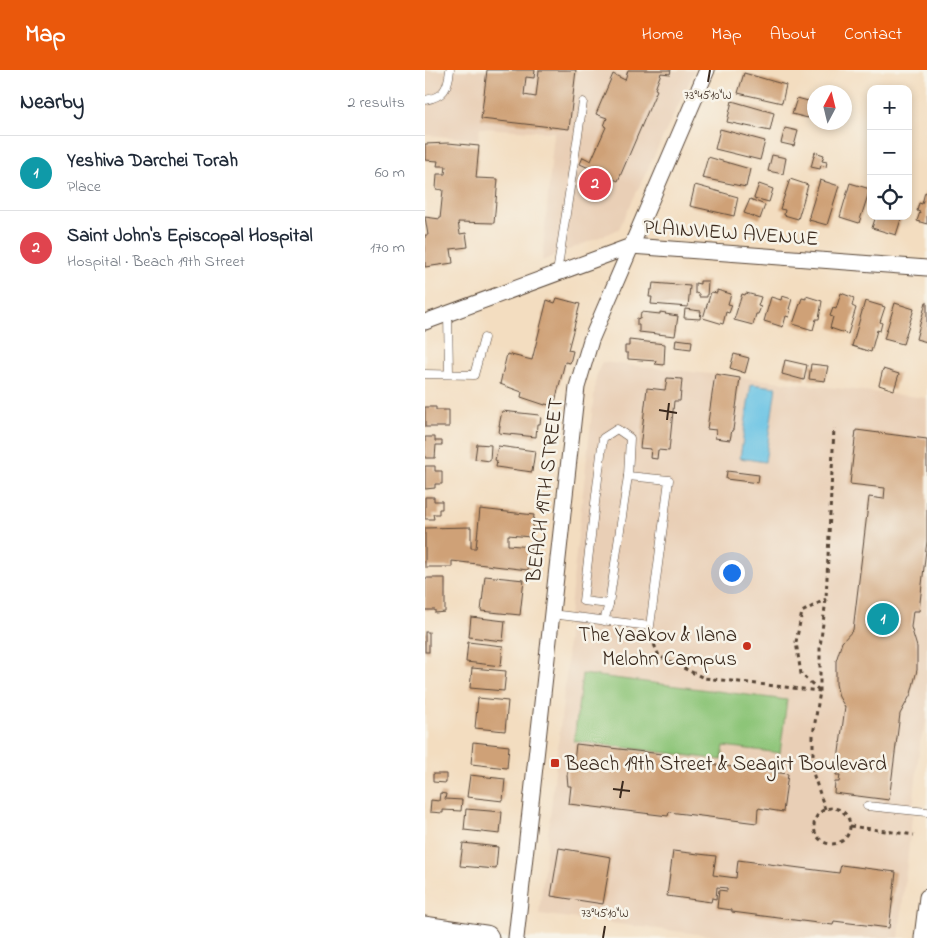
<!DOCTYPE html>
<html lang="en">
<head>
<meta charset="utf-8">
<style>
	body { margin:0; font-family:"Indie Flower",sans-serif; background:#f6f6f7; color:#1f2937 }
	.controls { position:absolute; right:15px; top:15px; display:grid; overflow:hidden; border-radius:10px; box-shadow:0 2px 8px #0003 }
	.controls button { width:45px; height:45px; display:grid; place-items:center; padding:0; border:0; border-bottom:1px solid #e0e1e3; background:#fff; color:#1f2937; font:25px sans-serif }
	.compass { position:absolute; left:382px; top:15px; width:45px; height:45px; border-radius:50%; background:#fff; box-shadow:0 2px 8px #0003; rotate:7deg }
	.you { position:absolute; left:306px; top:502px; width:18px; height:18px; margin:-12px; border:4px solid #fff; border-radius:50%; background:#1a73e8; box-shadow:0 0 0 8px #1a73e833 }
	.badge { display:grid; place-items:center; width:32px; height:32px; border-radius:50%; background:#ea580c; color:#fff; font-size:16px; font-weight:700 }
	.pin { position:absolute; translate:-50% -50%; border:2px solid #fff; box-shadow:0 1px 5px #0006 }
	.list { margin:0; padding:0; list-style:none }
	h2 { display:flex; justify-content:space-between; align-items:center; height:65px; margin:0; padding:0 20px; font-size:21px }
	h2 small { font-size:16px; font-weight:400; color:#747a83 }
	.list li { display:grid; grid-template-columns:32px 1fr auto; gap:15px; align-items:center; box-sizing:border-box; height:75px; padding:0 20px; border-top:1px solid #e0e1e3 }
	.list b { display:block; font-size:19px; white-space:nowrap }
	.list p { margin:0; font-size:16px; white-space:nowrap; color:#747a83 }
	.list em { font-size:16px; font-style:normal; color:#747a83 }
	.icon { flex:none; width:28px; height:28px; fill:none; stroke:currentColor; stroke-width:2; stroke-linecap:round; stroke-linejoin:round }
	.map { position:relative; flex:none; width:502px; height:868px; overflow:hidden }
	header { display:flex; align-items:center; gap:30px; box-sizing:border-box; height:70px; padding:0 25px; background:#ea580c; color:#fff }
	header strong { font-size:24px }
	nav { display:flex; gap:28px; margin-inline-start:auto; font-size:18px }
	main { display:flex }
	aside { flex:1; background:#fff }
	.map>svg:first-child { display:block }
	.built { fill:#e9cfb6 }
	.green { fill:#8dc578; stroke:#64784b }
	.water { fill:#66c2e4; stroke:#507681 }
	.building { fill:#cfa177 }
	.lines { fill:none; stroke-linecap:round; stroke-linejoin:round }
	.service-casing { stroke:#574536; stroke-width:9 }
	.minor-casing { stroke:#574536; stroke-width:17 }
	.primary-casing { stroke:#574536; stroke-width:27 }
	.path { stroke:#574536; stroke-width:3; stroke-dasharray:4 4; stroke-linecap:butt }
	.service { stroke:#fff; stroke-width:8 }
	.minor { stroke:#fff; stroke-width:15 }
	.primary { stroke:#fff; stroke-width:25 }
	.ticks { fill:none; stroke:#3b2a1e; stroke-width:2 }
	.poi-dot { fill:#c8321e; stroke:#f7f3e8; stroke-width:2 }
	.labels { text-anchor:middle; stroke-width:5; stroke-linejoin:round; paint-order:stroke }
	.street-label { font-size:21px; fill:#3b2a1e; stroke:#f7f3e8 }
	.poi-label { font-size:21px; fill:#3b2a1e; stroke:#f7f3e8; text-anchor:end }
	.ticks-label { font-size:12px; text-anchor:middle; fill:#3b2a1e; stroke:#f7f3e8; stroke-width:5; stroke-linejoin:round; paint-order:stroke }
</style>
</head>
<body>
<header>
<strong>Map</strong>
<nav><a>Home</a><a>Map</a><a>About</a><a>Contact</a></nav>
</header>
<main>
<aside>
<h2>Nearby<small>2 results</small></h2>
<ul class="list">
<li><span class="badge" style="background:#0f9aa8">1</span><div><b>Yeshiva Darchei Torah</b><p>Place</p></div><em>60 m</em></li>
<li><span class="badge" style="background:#e0444e">2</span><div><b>Saint John's Episcopal Hospital</b><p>Hospital · Beach 19th Street</p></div><em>170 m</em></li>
</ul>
</aside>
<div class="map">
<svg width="502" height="868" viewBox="0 0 502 868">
	<rect width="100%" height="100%" fill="#f7f3e8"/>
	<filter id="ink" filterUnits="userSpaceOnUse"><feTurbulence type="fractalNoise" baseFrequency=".02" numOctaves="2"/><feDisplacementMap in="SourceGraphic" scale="10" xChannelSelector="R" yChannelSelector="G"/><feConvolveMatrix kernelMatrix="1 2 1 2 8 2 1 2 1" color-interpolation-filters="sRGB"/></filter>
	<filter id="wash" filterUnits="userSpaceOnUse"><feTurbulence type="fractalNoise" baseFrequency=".0096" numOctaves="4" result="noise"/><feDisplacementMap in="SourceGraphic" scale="20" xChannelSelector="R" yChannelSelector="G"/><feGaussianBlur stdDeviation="1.12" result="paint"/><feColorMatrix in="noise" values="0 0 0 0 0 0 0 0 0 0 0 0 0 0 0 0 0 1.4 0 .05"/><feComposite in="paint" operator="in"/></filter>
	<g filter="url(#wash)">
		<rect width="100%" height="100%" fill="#f3ddc0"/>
		<g class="built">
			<path d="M0 0H270L194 159 117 191 129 62 55 58 53 69 0 65Z"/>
			<path d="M177 292 502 328V650L495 672 474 868H305L114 844 142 596 143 555 171 307Z"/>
		</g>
		<path class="green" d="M157 604 362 630 355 683 299 676 297 690 149 671Z"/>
		<path class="water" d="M326 314 351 317 340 392 315 388Z"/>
		<g id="blocks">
			<g class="building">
				<path d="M62 0H110L109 8 101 7 99 25 111 27 114 0H151L144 59 56 49Z"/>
				<path d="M203 0H246L245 4 236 3 230 19 232 20 193 111 155 94 158 87 166 91 181 57 179 56 182 48 171 44 188 4 200 10Z"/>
				<path d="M319 3 361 15 357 33 313 23Z"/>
				<path d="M372 28 387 32 383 48 367 44Z"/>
				<path d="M307 31 349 43 345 61 302 52Z"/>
				<path d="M360 58 373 61 369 76 356 73Z"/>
				<path d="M295 59 340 71 335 90 290 79Z"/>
				<path d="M23 73 54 76 51 108 73 109 69 153 33 152 35 164 41 163 43 177 26 179 28 193 0 197V165H3L0 147 15 149 18 120 11 119 12 104H20L21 96H12L13 91 0 90V74Z"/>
				<path d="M390 82 399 85 397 91 402 92 401 97 396 95 395 99 386 97Z"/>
				<path d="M347 85 361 88 358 104 343 101Z"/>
				<path d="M283 87 325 99 321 117 277 108Z"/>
				<path d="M365 109 383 115 373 149 359 145 360 140 355 139Z"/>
				<path d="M395 110 414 116 402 155 384 150 385 146H384Z"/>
				<path d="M425 113 445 119 434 153 415 147Z"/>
				<path d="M334 114 348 119 344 132 329 128Z"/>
				<path d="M270 115 313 127 309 146 265 136Z"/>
				<path d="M500 122 502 123V154L492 151 495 142 492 141 494 133 497 134Z"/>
				<path d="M325 129 340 135 335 149 319 143Z"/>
				<path d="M451 146H477L471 165 447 158Z"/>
				<path d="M275 211H283L282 227H274V224L270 223V213L275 214Z"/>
				<path d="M228 213 265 216 263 237 226 234 227 227H224L225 220H227Z"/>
				<path d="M292 220 306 224 303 234 307 235 304 243 301 242 298 254 278 248 286 222 292 223Z"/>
				<path d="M321 223 336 227 333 236 336 237 333 244H331L328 255 309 250 317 224 320 225Z"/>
				<path d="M416 223 429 228 427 236 431 238 423 264 405 258 408 247 405 246 408 238 411 239Z"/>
				<path d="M357 226 367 229 364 239H366L364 247 361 246 358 257 339 251 346 227 356 230Z"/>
				<path d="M381 226 397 231 394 249H391L388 260 368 254 377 228 381 229Z"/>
				<path d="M132 228 155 234 143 280 148 281 145 293 140 292 129 336 120 334V335L96 327 97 322 75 314 82 284 107 290 122 230 130 233Z"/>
				<path d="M440 231 460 237 455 252 457 253 455 261 452 260 446 282 427 276Z"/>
				<path d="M501 232H502V272L491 269Z"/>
				<path d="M470 233 489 239 478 274 459 269Z"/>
				<path d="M260 239 276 241 275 249 259 248Z"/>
				<path d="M216 242 235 244V242L241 243 240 244 253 246 250 266 214 262V255H212V248L215 249Z"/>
				<path d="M251 269 267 271 266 279 250 277Z"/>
				<path d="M204 270 240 274 239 295 230 294 231 291 203 289V283H200V276H204Z"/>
				<path d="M309 284 324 288 320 303 305 298Z"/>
				<path d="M360 290 382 295 379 310 357 304Z"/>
				<path d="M386 294 403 296 400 311 384 309Z"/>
				<path d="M458 299 474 304 469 320 454 315Z"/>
				<path d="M290 304 315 308 308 360H307L305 370 290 368 291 360 282 359Z"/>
				<path d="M242 308 257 309 255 331H249L244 381 233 380 232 389 225 388 226 379 215 378 222 318 240 320Z"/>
				<path d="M0 337H11V340H24V357H0Z"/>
				<path d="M77 341 114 345 116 347 115 354H112L111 367 74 363 75 356H74Z"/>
				<path d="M431 360 502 369V471L494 541H488L486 557 492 577V600L486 624 475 644 464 730 409 723 410 712H414L415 705H411L420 637 414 627 411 614V591L417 572 428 560 444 427 459 429 460 418 425 414Z"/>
				<path d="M0 367H10V371H17V375H11L10 388H0Z"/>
				<path d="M52 374 66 375 65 391 50 389Z"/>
				<path d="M73 376 110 381 107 402 71 397 72 391 70 390Z"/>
				<path d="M0 396H10V401H17V414H10V418L0 419Z"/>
				<path d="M302 401 334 405 333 413 301 409Z"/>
				<path d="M0 427H9V431H17V439H14V444H8L9 449H0Z"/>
				<path d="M55 439 109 445 106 467 83 465V475L106 477 103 500 27 491V497H0V458L46 457V478H51Z"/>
				<path d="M60 506 99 510 95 545 56 541Z"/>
				<path d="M0 508H20V542L10 543V540H0Z"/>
				<path d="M46 547 80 551 78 571 44 567Z"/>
				<rect x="0" y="562" width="4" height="20"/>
				<path d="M43 572 78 576 76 596 41 592Z"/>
				<path d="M47 598 81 601 79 621 45 618Z"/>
				<path d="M53 628 83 631 80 661 50 658Z"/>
				<path d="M48 672 84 676 82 698 46 694Z"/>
				<path d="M151 674 237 684V688L363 704 358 742 333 738 332 753 244 742 243 746 144 734 146 716H143L142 705 146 691H149Z"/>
				<path d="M8 704H21V713L8 712Z"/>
				<path d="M45 705 80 709 78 731 42 727Z"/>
				<path d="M15 723 21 724 20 729 37 730 36 741 18 740V743L5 742 6 730 14 731Z"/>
				<path d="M41 739 77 742 75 764 39 760Z"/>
				<path d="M38 773 73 777 71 799 35 796Z"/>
				<path d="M134 778 186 787 178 834 126 826Z"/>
				<path d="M248 781 291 786 288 805 311 808 313 790 414 803 416 795 471 802 464 858 409 851 408 855 307 842V840L292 838 294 820 302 821V818L292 817 291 829 287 828 286 832 242 826Z"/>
			</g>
		</g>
	</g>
	<g filter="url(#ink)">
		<use href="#blocks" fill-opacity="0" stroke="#574536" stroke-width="1"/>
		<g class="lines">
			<defs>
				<g id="service">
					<path d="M0 30C19 27 23 18 25 0"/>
					<path d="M132 203 158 32"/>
					<path d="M23 244 24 303"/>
					<path d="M0 304 49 305 59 268"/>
					<path d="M184 534 203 406"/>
					<path d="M126 544 225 556 244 410 203 406 205 368 192 359 178 368 158 531 184 534 179 551"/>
					<path d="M442 736 502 742"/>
				</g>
				<g id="minor">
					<path d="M0 252 206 176 502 198"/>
					<path d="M91 868 152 317 166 270 282 0"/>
					<path d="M497 868 502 827"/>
				</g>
				<path id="primary" d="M0 859 61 868"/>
			</defs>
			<use href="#service" class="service-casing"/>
			<use href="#minor" class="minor-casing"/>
			<use href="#primary" class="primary-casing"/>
			<g class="path">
				<path d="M226 567 234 586 279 608 395 621"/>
				<path d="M394 620 376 604 371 572 377 542 401 529"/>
				<circle cx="407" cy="756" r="18"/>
				<path d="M400 739 388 703V665L395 621V577L401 529 409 358"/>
				<path d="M425 756 489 765"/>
			</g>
			<use href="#service" class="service"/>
			<use href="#minor" class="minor"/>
			<use href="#primary" class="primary"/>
		</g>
	</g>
	<path class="ticks" d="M283 12 285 0M234 340 252 343M242 350 244 333M188 719 205 721M195 728 198 711M178 868 180 856"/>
	<g class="poi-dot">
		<circle cx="322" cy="576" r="5"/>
		<rect x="125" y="688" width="10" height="10" rx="2.5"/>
	</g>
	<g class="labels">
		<g class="street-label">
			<text transform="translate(306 162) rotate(4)" y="7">PLAINVIEW AVENUE</text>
			<text transform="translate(119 420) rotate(-83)" y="7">BEACH 19TH STREET</text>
		</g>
		<g class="poi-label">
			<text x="312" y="571">The Yaakov &amp; Ilana<tspan x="312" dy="24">Melohn Campus</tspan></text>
			<text x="140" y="700" text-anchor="start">Beach 19th Street &amp; Seagirt Boulevard</text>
		</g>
	</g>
	<g class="ticks-label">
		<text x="283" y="29">73°45'10"W</text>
		<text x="180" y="847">73°45'10"W</text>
	</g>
</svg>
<div class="controls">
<button>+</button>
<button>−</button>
<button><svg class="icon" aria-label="locate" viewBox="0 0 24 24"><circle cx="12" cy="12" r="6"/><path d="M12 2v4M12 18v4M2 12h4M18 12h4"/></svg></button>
</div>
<svg class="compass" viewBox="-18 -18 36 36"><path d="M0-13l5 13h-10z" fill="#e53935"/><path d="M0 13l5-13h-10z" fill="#747a83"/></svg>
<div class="you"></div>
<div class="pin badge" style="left:458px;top:549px;background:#0f9aa8">1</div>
<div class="pin badge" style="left:170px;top:114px;background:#e0444e">2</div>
</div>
</main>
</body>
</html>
